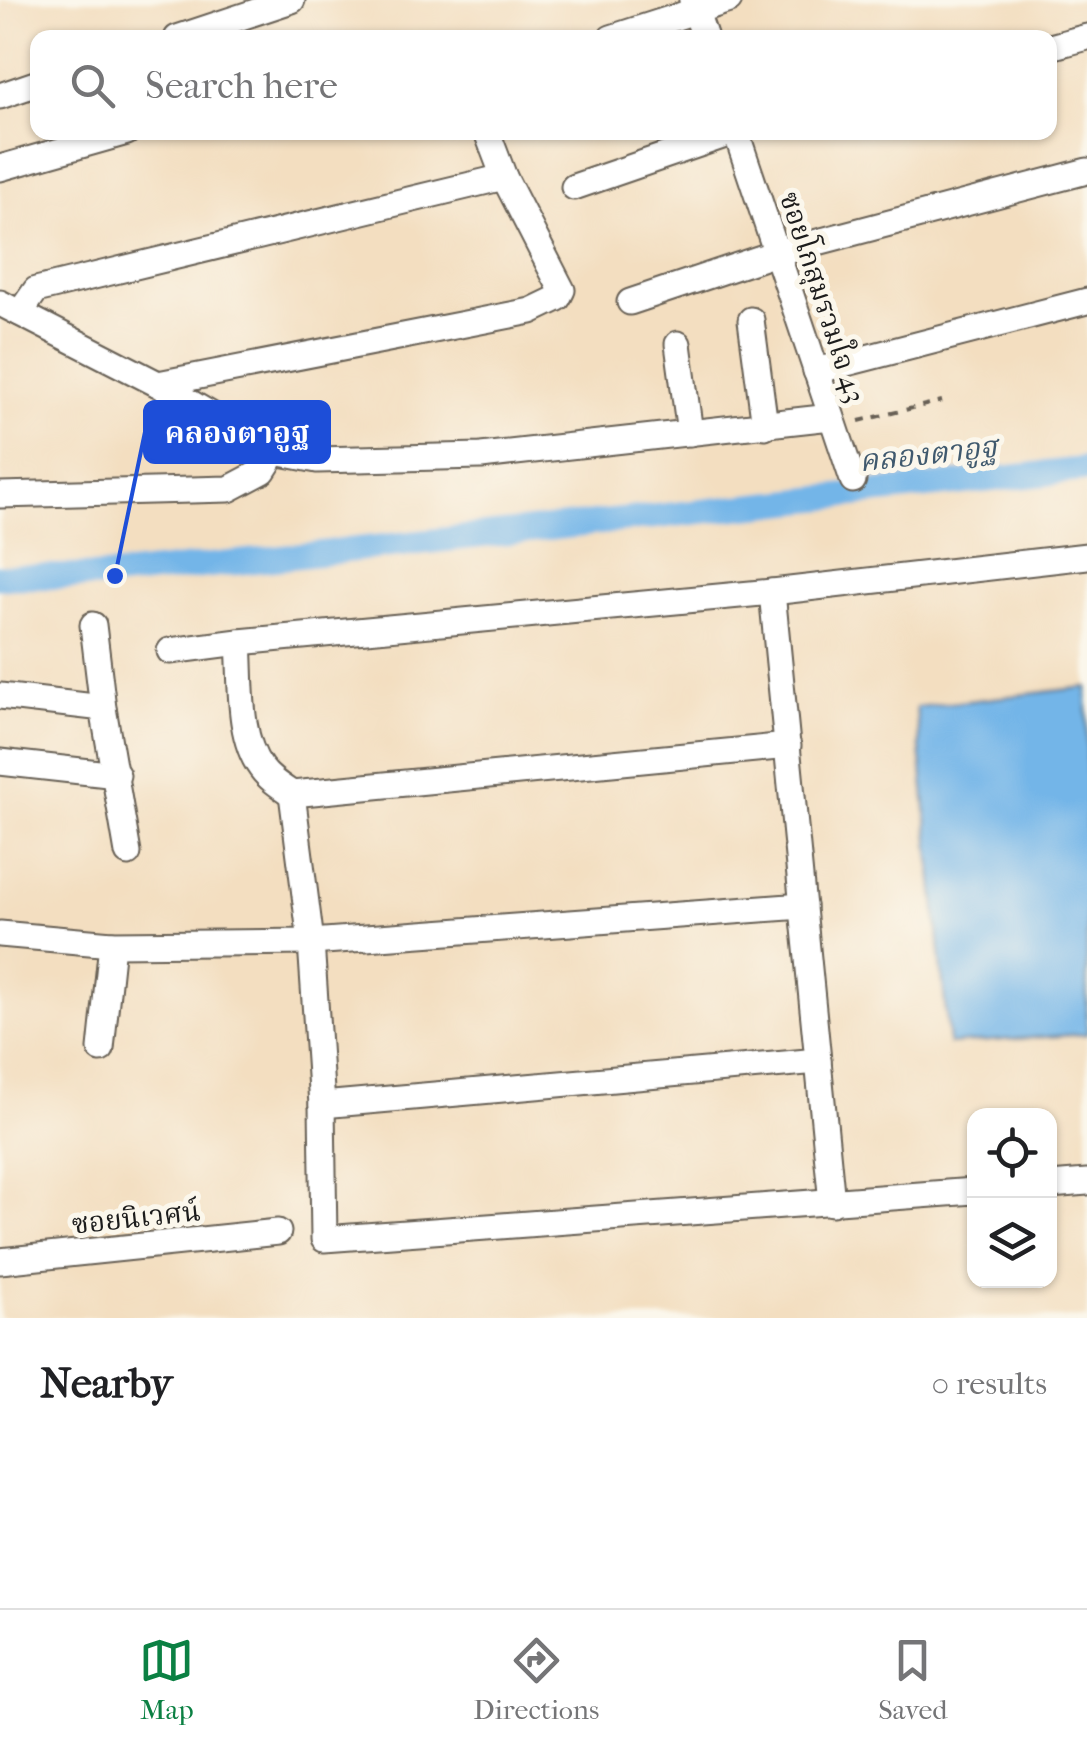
<!DOCTYPE html>
<html lang="en">
<head>
<meta charset="utf-8">
<style>
	body { margin:0; font-family:"IM FELL French Canon","Noto Serif Thai",serif; background:#f6f6f6; color:#202124 }
	.controls { position:absolute; right:30px; bottom:30px; display:grid; overflow:hidden; border-radius:20px; box-shadow:0 2px 8px #0004 }
	.controls button { width:90px; height:90px; display:grid; place-items:center; padding:0; border:0; border-bottom:2px solid #e0e0e0; background:#fff; color:#202124; font:50px sans-serif }
	.list { margin:0; padding:0; list-style:none }
	h2 { display:flex; justify-content:space-between; align-items:center; height:130px; margin:0; padding:0 40px; font-size:42px }
	h2 small { font-size:32px; font-weight:400; color:#757577 }
	.icon { flex:none; width:55px; height:55px; fill:none; stroke:currentColor; stroke-width:2; stroke-linecap:round; stroke-linejoin:round }
	.map { position:relative; flex:none; width:1087px; height:1318px; overflow:hidden }
	.search { position:absolute; background:#fff; box-shadow:0 2px 8px #0004; left:30px; right:30px; top:30px; height:110px; display:flex; align-items:center; gap:25px; box-sizing:border-box; padding:0 35px; border-radius:20px; color:#757577; font-size:38px }
	.sheet { height:290px; background:#fff }
	nav { display:flex; justify-content:space-around; align-items:center; box-sizing:border-box; height:140px; border-top:2px solid #e0e0e0; background:#fff; font-size:28px; color:#757577 }
	nav a { display:grid; justify-items:center; gap:5px }
	nav .on { color:#0b8043 }
	.map>svg:first-child { display:block }
	.water { fill:#73b5e8; stroke:#486882; stroke-width:2.5 }
	.lines { fill:none; stroke-linecap:round; stroke-linejoin:round }
	.canal { stroke:#73b5e8; stroke-width:25 }
	.minor-casing { stroke:#676055; stroke-width:29 }
	.path { stroke:#676055; stroke-width:4; stroke-dasharray:8 8; stroke-linecap:butt }
	.minor { stroke:#fff; stroke-width:25 }
	.labels { text-anchor:middle; stroke-width:10; stroke-linejoin:round; paint-order:stroke }
	.street-label { font-size:28px; fill:#1c1c1c; stroke:#fbf7ec }
	.water-label { font-size:30px; font-style:italic; fill:#3f596e; stroke:#fbf7ec }
	.leader { fill:none; stroke:#1d4ed8; stroke-width:4 }
	.callout-dot { fill:#1d4ed8; stroke:#fbf7ec; stroke-width:4 }
	.callout { fill:#1d4ed8; stroke:#1d4ed8; stroke-width:4 }
	.callout-label { font-size:30px; text-anchor:middle; font-weight:bold; fill:#fff }
</style>
</head>
<body>
<div class="map">
<svg width="1087" height="1318" viewBox="0 0 1087 1318">
	<rect width="100%" height="100%" fill="#fbf7ec"/>
	<filter id="ink" filterUnits="userSpaceOnUse"><feTurbulence type="fractalNoise" baseFrequency=".01" numOctaves="2"/><feDisplacementMap in="SourceGraphic" scale="20" xChannelSelector="R" yChannelSelector="G"/><feConvolveMatrix kernelMatrix="1 2 1 2 8 2 1 2 1" color-interpolation-filters="sRGB"/></filter>
	<filter id="wash" filterUnits="userSpaceOnUse"><feTurbulence type="fractalNoise" baseFrequency=".0048" numOctaves="4" result="noise"/><feDisplacementMap in="SourceGraphic" scale="40" xChannelSelector="R" yChannelSelector="G"/><feGaussianBlur stdDeviation="2.25" result="paint"/><feColorMatrix in="noise" values="0 0 0 0 0 0 0 0 0 0 0 0 0 0 0 0 0 1.4 0 .05"/><feComposite in="paint" operator="in"/></filter>
	<g filter="url(#wash)">
		<rect width="100%" height="100%" fill="#f3dec0"/>
		<path class="water" d="M1087 687V1034L949 1044 916 707Z"/>
		<g class="lines">
			<path class="canal" d="M0 577 115 576 1087 469"/>
		</g>
	</g>
	<g filter="url(#ink)">
		<g class="lines">
			<defs>
				<g id="minor">
					<path d="M692 0 705 38"/>
					<path d="M177 38 292 0"/>
					<path d="M611 38 729 0"/>
					<path d="M1050 47 1087 37"/>
					<path d="M0 96 38 83"/>
					<path d="M736 132 853 480"/>
					<path d="M0 168 127 132"/>
					<path d="M574 187 734 132"/>
					<path d="M630 302 776 253 1087 171"/>
					<path d="M0 303 158 384 531 311 558 298 562 290 504 177 487 132"/>
					<path d="M20 313 36 290 504 177"/>
					<path d="M751 320 765 426"/>
					<path d="M678 344 690 433"/>
					<path d="M816 371 1087 301"/>
					<path d="M158 384 275 452 317 460 481 456 831 417"/>
					<path d="M0 495 229 489 263 471 275 452"/>
					<path d="M772 592 832 1203"/>
					<path d="M93 625 103 708 128 853"/>
					<path d="M239 642C242 680 237 736 261 768 269 779 280 786 292 794L788 746"/>
					<path d="M170 651 239 642 772 592 1087 556"/>
					<path d="M0 696 103 708"/>
					<path d="M0 762 117 775"/>
					<path d="M292 794 311 942 322 1105 324 1239 974 1191"/>
					<path d="M0 934 112 944 311 942 803 906"/>
					<path d="M101 1049 112 944"/>
					<path d="M322 1105 818 1061"/>
					<path d="M1050 1185 1087 1182"/>
					<path d="M0 1261 278 1232"/>
				</g>
			</defs>
			<use href="#minor" class="minor-casing"/>
			<path class="path" d="M859 421 942 401"/>
			<use href="#minor" class="minor"/>
		</g>
	</g>
	<g class="labels">
		<g class="street-label">
			<text transform="translate(823 297) rotate(72)" y="10">ซอยโกสุมรวมใจ 43</text>
			<text transform="translate(136 1217) rotate(-6)" y="10">ซอยนิเวศน์</text>
		</g>
		<g class="water-label">
			<text transform="translate(928 454) rotate(-6)" y="10">คลองตาอูฐ</text>
		</g>
	</g>
	<path class="leader" d="M115 576L145 432"/>
	<circle class="callout-dot" cx="115" cy="576" r="10"/>
	<rect class="callout" x="145" y="402" width="184" height="60" rx="10"/>
	<g class="callout-label">
		<text x="237" y="443">คลองตาอูฐ</text>
	</g>
</svg>
<div class="controls">
<button><svg class="icon" aria-label="locate" viewBox="0 0 24 24"><circle cx="12" cy="12" r="6"/><path d="M12 2v4M12 18v4M2 12h4M18 12h4"/></svg></button>
<button><svg class="icon" aria-label="layers" viewBox="0 0 24 24"><path d="M12 4l9 5-9 5-9-5zM3 14l9 5 9-5"/></svg></button>
</div>
<div class="search"><svg class="icon" aria-label="search" viewBox="0 0 24 24"><circle cx="10" cy="10" r="6"/><path d="M15 15l6 6"/></svg>Search here</div>
</div>
<section class="sheet">
<h2>Nearby<small>0 results</small></h2>
<ul class="list">
</ul>
</section>
<nav>
<a class="on"><svg class="icon" aria-label="map" viewBox="0 0 24 24"><path d="M3 6l6-2 6 2 6-2v14l-6 2-6-2-6 2zM9 4v14M15 6v14"/></svg>Map</a>
<a><svg class="icon" aria-label="directions" viewBox="0 0 24 24"><path d="M12 3l9 9-9 9-9-9zM9 14v-3h6M13 9l2 2-2 2"/></svg>Directions</a>
<a><svg class="icon" aria-label="saved" viewBox="0 0 24 24"><path d="M7 4h10v16l-5-4-5 4z"/></svg>Saved</a>
</nav>
</body>
</html>
